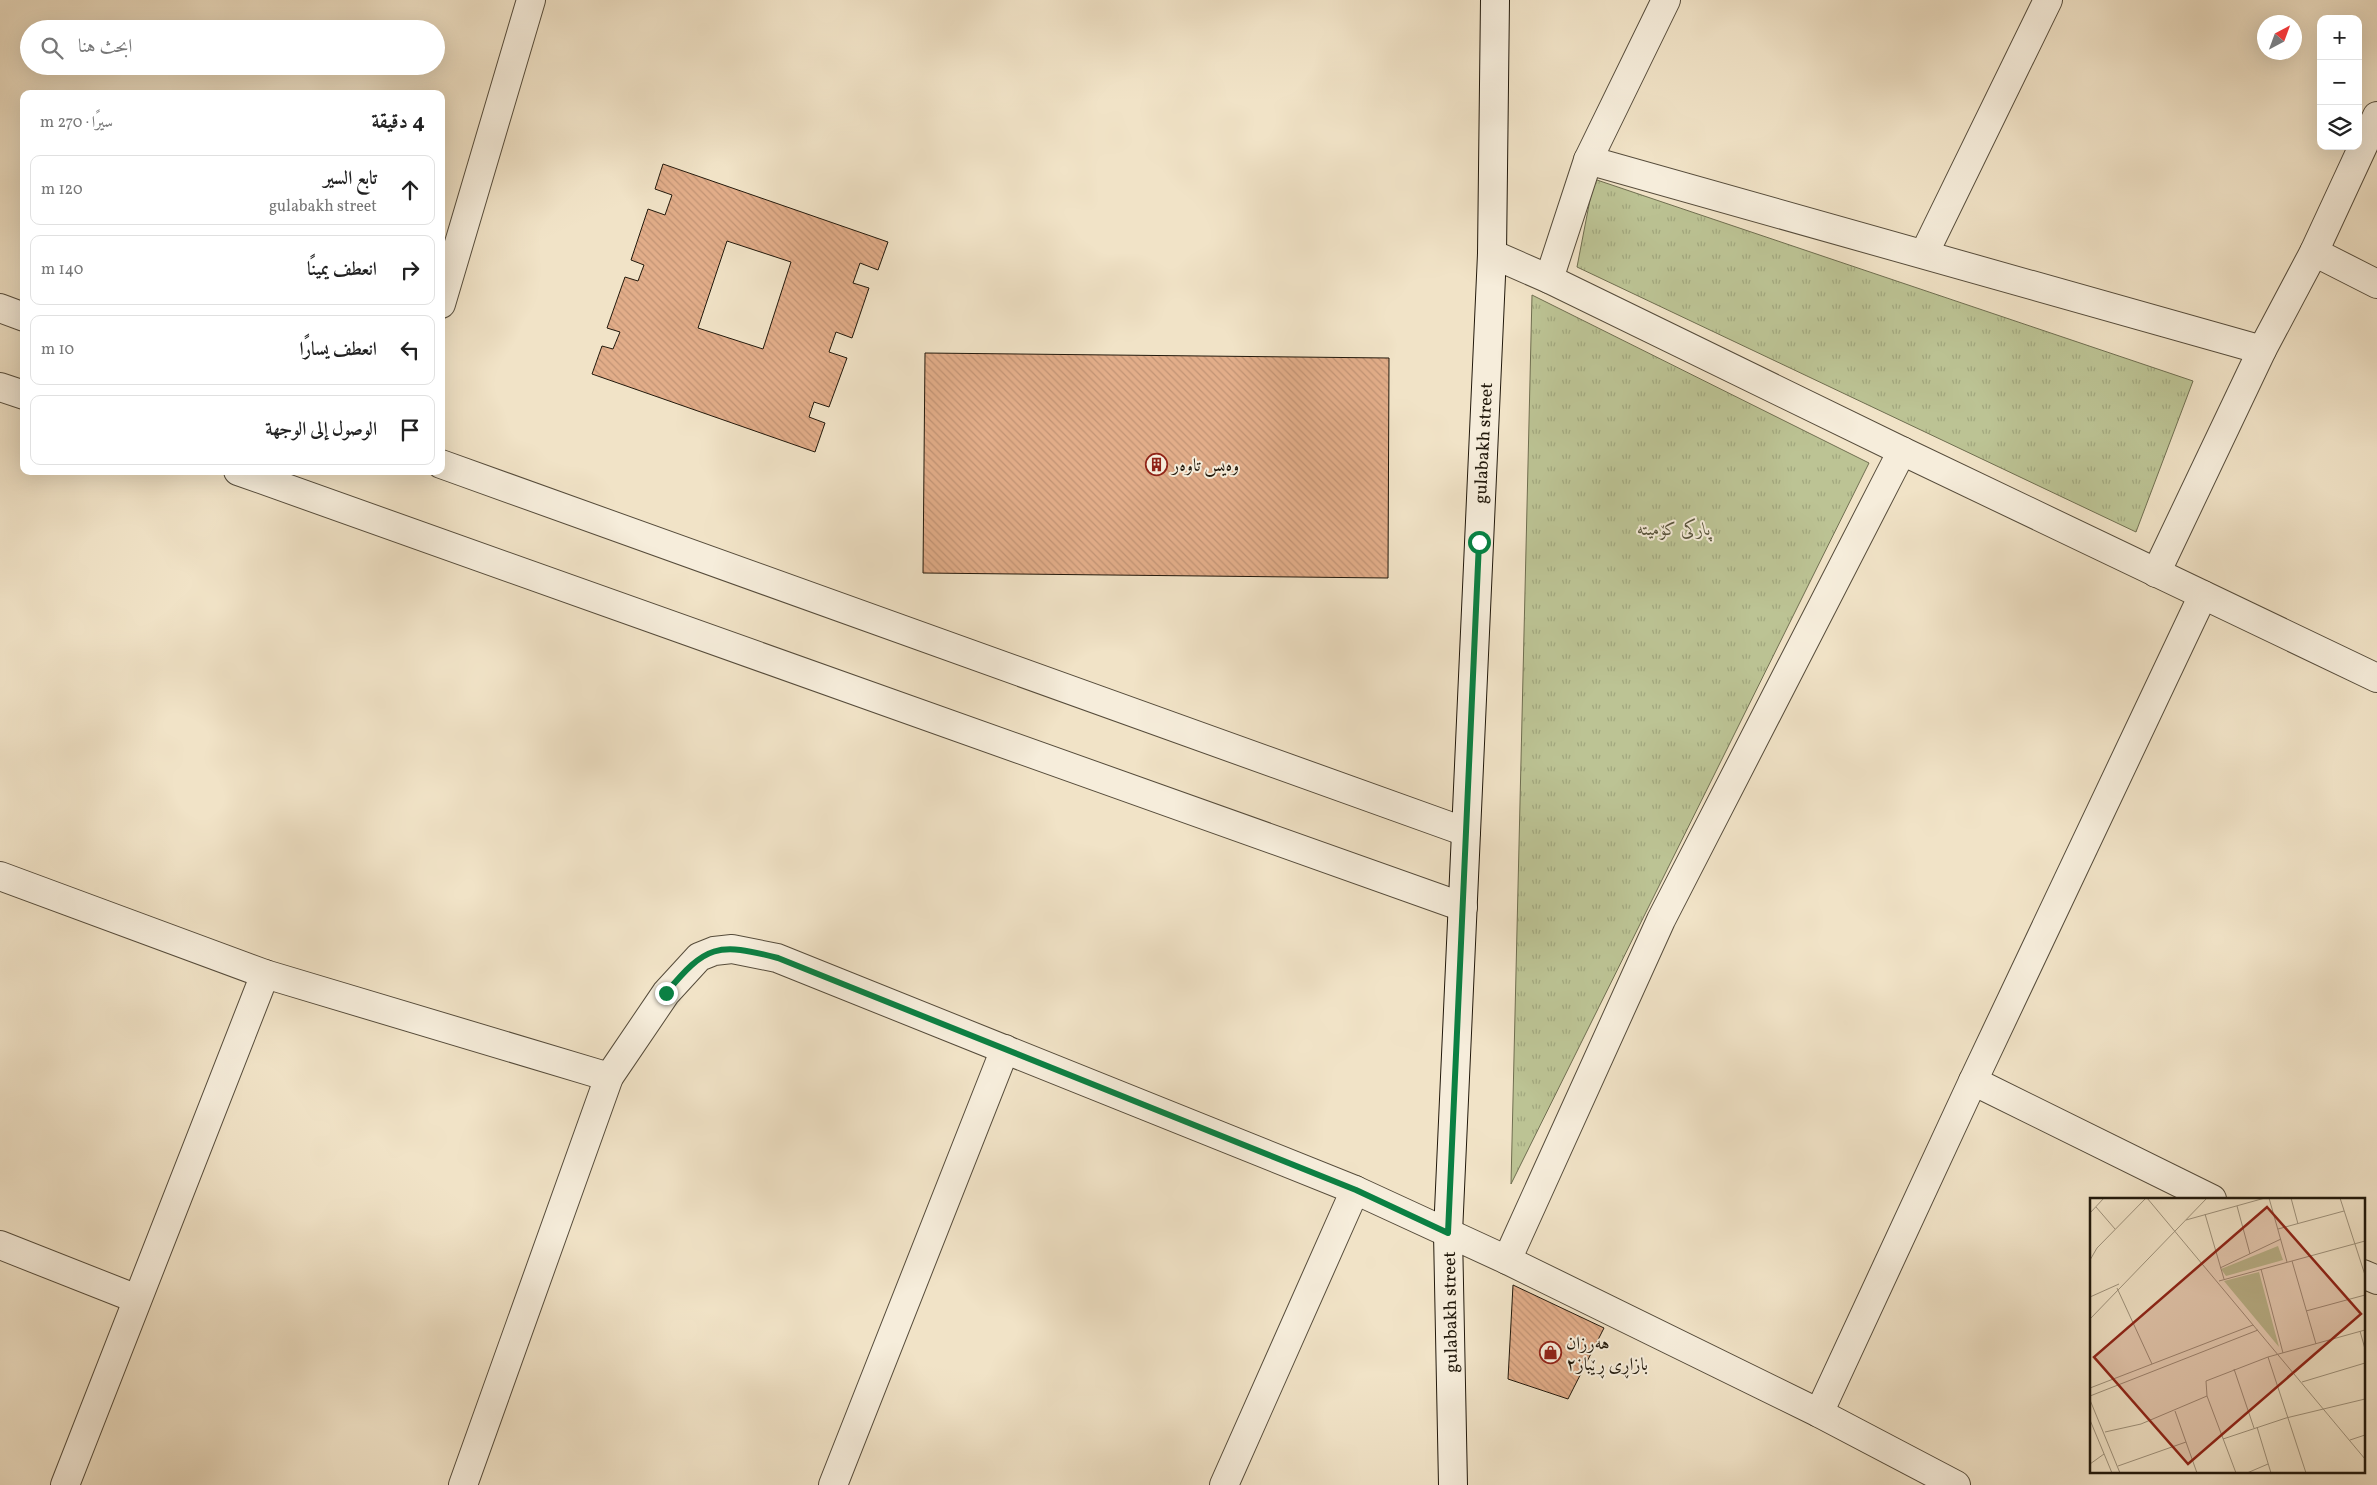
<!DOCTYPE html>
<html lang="ar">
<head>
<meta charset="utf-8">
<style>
	body { margin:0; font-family:Vollkorn,Amiri,serif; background:#f2f2f2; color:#222; direction:rtl }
	.controls { position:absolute; right:15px; top:15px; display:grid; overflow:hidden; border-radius:10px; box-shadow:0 5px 20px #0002 }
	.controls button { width:45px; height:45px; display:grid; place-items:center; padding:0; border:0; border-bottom:1px solid #e0e0e0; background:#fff; color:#222; font:25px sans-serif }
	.compass { position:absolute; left:2257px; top:15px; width:45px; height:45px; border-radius:50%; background:#fff; box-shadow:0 5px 20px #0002; rotate:41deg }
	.stop { position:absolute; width:15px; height:15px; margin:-11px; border:4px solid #0b8043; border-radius:50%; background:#fff }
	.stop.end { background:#0b8043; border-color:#fff; box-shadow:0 1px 5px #0008 }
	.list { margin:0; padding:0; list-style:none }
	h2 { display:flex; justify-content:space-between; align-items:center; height:65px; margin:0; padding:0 20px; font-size:21px }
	h2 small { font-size:16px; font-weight:400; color:#767676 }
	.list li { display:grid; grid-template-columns:32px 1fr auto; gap:15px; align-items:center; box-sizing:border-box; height:70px; margin:0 10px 10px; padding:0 10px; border:1px solid #e0e0e0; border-radius:10px }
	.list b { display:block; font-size:19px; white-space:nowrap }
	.list p { margin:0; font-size:16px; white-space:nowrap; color:#767676 }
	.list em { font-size:16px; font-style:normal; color:#767676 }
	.icon { flex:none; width:28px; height:28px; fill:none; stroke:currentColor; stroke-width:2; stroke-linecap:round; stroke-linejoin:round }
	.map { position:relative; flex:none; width:2377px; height:1485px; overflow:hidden; direction:ltr }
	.search { position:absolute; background:#fff; box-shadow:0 5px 20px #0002; left:20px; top:20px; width:425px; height:55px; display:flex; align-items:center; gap:12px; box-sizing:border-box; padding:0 18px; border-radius:28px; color:#767676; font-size:19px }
	.panel { position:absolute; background:#fff; box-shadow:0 5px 20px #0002; left:20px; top:90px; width:425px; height:385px; border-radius:10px; direction:rtl }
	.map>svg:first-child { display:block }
	.park { fill:url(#park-tufts); stroke:#6f6e50 }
	.building { fill:url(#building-back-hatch); stroke:#22190c; fill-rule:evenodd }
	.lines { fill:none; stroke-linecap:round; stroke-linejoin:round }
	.street-casing { stroke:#564c3b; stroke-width:30 }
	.secondary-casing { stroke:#22190c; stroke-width:30 }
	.street { stroke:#f6eddb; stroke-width:28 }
	.secondary { stroke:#f6eddb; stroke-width:28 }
	.route { stroke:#0b8043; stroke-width:6 }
	.labels { text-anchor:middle; stroke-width:4; stroke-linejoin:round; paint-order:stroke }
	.street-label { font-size:18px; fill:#22190c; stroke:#f6eddb }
	.poi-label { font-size:18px; fill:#22190c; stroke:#f6eddb; text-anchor:start }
	.park-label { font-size:18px; font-style:italic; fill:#58543c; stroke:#f6eddb }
	.inset-road { fill:none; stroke:#9e927c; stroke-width:1 }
	.view { fill:#8f2418; fill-opacity:0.15; stroke:#8f2418; stroke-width:2.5 }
	.inset-edge { fill:none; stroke:#22190c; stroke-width:2.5 }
</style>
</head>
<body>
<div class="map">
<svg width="2377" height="1485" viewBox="0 0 2377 1485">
	<defs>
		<pattern id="park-tufts" width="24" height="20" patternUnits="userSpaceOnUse" patternTransform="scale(1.25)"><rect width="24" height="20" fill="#bcc394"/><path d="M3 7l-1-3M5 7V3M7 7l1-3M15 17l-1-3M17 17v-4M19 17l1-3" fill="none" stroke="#a1a77e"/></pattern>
		<pattern id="building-back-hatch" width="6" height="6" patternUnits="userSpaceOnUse" patternTransform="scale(1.25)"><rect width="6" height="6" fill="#e2ad89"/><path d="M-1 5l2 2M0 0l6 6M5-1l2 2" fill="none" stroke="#c29475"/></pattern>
	</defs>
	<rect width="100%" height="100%" fill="#f1e3c7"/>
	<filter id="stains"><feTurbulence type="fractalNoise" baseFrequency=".004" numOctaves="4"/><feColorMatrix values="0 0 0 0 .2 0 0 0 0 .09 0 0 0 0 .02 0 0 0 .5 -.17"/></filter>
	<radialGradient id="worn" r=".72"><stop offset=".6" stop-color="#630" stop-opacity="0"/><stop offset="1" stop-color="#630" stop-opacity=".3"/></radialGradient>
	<g class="park">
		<path d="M1594 179 2193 381 2136 532 1577 267Z"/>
		<path d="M1532 295 1869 463 1511 1184Z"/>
	</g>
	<g class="building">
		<path d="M663 164 888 242 878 270 860 263 853 283 869 288 852 338 836 332 829 352 847 358 829 407 814 402 809 417 825 423 815 452 592 374 602 346 613 349 620 332 607 328 625 277 638 281 644 265 631 260 648 209 665 215 672 195 655 189ZM727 241 791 262 763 349 698 328Z"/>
		<path d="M925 353 1389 358 1388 578 923 573Z"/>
		<path d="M1513 1285 1604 1328 1568 1399 1508 1379Z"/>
	</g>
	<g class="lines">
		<defs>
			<g id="street">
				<path d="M1588 160 2262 350"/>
				<path d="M2314 252 2377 284"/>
				<path d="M1492 254 1549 279 1902 451 2377 678"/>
				<path d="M1924 254 2048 0"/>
				<path d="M1549 279 1588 160 1666 0"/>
				<path d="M441 304 531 0"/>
				<path d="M0 308 24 317"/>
				<path d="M0 387 24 395"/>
				<path d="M441 464 1466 832"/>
				<path d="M238 471 1463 907"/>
				<path d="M2156 573 2262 350 2314 252 2377 116"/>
				<path d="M0 876 265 974 609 1077"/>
				<path d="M1973 1081 2212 1199"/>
				<path d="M0 1245 137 1299"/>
				<path d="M1507 1260 1661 920 1902 451"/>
				<path d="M2363 1274 2377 1280"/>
				<path d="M1819 1413 1973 1081 2203 595"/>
				<path d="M65 1485 265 974"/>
				<path d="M463 1485 609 1077 666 993 699 957 714 951 732 949 777 958 1355 1190 1507 1260 1819 1413 1956 1485"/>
				<path d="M833 1485 1005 1049"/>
				<path d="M1224 1485 1355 1190"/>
			</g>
			<path id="secondary" d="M1453 1485 1448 1233 1492 254 1495 0"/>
		</defs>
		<use href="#street" class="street-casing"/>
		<use href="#secondary" class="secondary-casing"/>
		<use href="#street" class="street"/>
		<use href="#secondary" class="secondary"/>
	</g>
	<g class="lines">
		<path class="route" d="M666 993C706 945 717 942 778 958L1356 1190 1448 1233 1479 542"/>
	</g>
	<defs>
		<symbol id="building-ring" viewBox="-11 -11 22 22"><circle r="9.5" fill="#f6eddb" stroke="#8f2418" stroke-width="1.5"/><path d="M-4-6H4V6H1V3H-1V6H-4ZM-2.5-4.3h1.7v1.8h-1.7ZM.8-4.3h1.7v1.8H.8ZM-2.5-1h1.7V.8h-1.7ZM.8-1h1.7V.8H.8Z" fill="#8f2418"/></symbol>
		<symbol id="shop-ring" viewBox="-11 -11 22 22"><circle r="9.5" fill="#f6eddb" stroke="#8f2418" stroke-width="1.5"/><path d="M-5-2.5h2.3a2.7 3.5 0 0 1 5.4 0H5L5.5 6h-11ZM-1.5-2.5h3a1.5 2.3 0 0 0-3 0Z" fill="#8f2418"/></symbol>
	</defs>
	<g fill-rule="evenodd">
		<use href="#building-ring" x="1144" y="452" width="25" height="25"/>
		<use href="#shop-ring" x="1538" y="1340" width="25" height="25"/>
	</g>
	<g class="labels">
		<g class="street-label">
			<text transform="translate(1483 443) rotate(-87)" y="6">gulabakh street</text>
			<text transform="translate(1450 1312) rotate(-91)" y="6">gulabakh street</text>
		</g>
		<g class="poi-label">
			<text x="1172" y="471">وەیس تاوەر</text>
			<text x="1566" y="1349">هەرزان<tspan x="1566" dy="21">بازاڕی ڕێباز٢</tspan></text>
		</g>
		<g class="park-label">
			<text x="1674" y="535">پارکی کۆمیتە</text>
		</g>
	</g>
	<g transform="translate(2090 1198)">
		<rect width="275" height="275" fill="#f1e3c7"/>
		<path d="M188 48 193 62 136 78 131 71ZM169 74 189 149 134 83Z" fill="#bcc394"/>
		<path class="inset-road" d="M57 0 275 261M179 0 197 64M201 0 208 26M250 0 275 77M147 8 160 56M6 9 25 31M0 15 14 0M115 16 134 81M96 22 175 0M188 31 254 13M0 62 7 50 56 0M202 63 226 146M130 70 191 41M171 71 193 155M129 83 275 43M27 90 62 166M0 99 29 86M216 113 275 97M0 121 117 0M270 133 275 151M178 159 216 275M144 171 164 230M212 184 275 165M0 190 163 127M0 198 168 132M0 202 30 275M85 213 107 275M0 222 22 275M167 229 181 275M15 234 51 226 117 198M133 241 196 220 275 201M260 242 275 237M0 266 14 256M28 268 96 244M146 275 117 198 116 183 178 159 275 132M157 275 178 266"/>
		<path class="view" d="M177 9 271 116 98 266 4 159Z"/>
		<rect width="275" height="275" class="inset-edge"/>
	</g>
	<rect width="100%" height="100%" filter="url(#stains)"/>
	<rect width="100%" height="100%" fill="url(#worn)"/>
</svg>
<div class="controls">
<button>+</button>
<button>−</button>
<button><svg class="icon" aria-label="layers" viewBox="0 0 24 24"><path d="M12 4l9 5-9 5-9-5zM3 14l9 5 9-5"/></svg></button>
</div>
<svg class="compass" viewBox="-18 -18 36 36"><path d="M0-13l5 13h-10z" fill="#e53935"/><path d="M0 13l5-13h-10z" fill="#767676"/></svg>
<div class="stop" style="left:1479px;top:542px"></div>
<div class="stop end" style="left:666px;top:993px"></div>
<div class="search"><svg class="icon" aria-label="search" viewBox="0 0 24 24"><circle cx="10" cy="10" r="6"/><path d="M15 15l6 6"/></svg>ابحث هنا</div>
<section class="panel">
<h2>4 دقيقة<small>سيرًا · 270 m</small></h2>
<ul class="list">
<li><svg class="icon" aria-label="ahead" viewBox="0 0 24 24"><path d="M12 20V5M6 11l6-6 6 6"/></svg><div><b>تابع السير</b><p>gulabakh street</p></div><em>120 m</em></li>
<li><svg class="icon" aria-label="right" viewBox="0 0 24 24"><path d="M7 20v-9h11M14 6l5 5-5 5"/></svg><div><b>انعطف يمينًا</b></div><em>140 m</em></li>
<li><svg class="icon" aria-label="left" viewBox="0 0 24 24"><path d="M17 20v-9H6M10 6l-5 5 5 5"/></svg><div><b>انعطف يسارًا</b></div><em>10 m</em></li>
<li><svg class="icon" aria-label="arrive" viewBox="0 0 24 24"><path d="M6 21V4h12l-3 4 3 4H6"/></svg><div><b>الوصول إلى الوجهة</b></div></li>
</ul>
</section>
</div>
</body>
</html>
